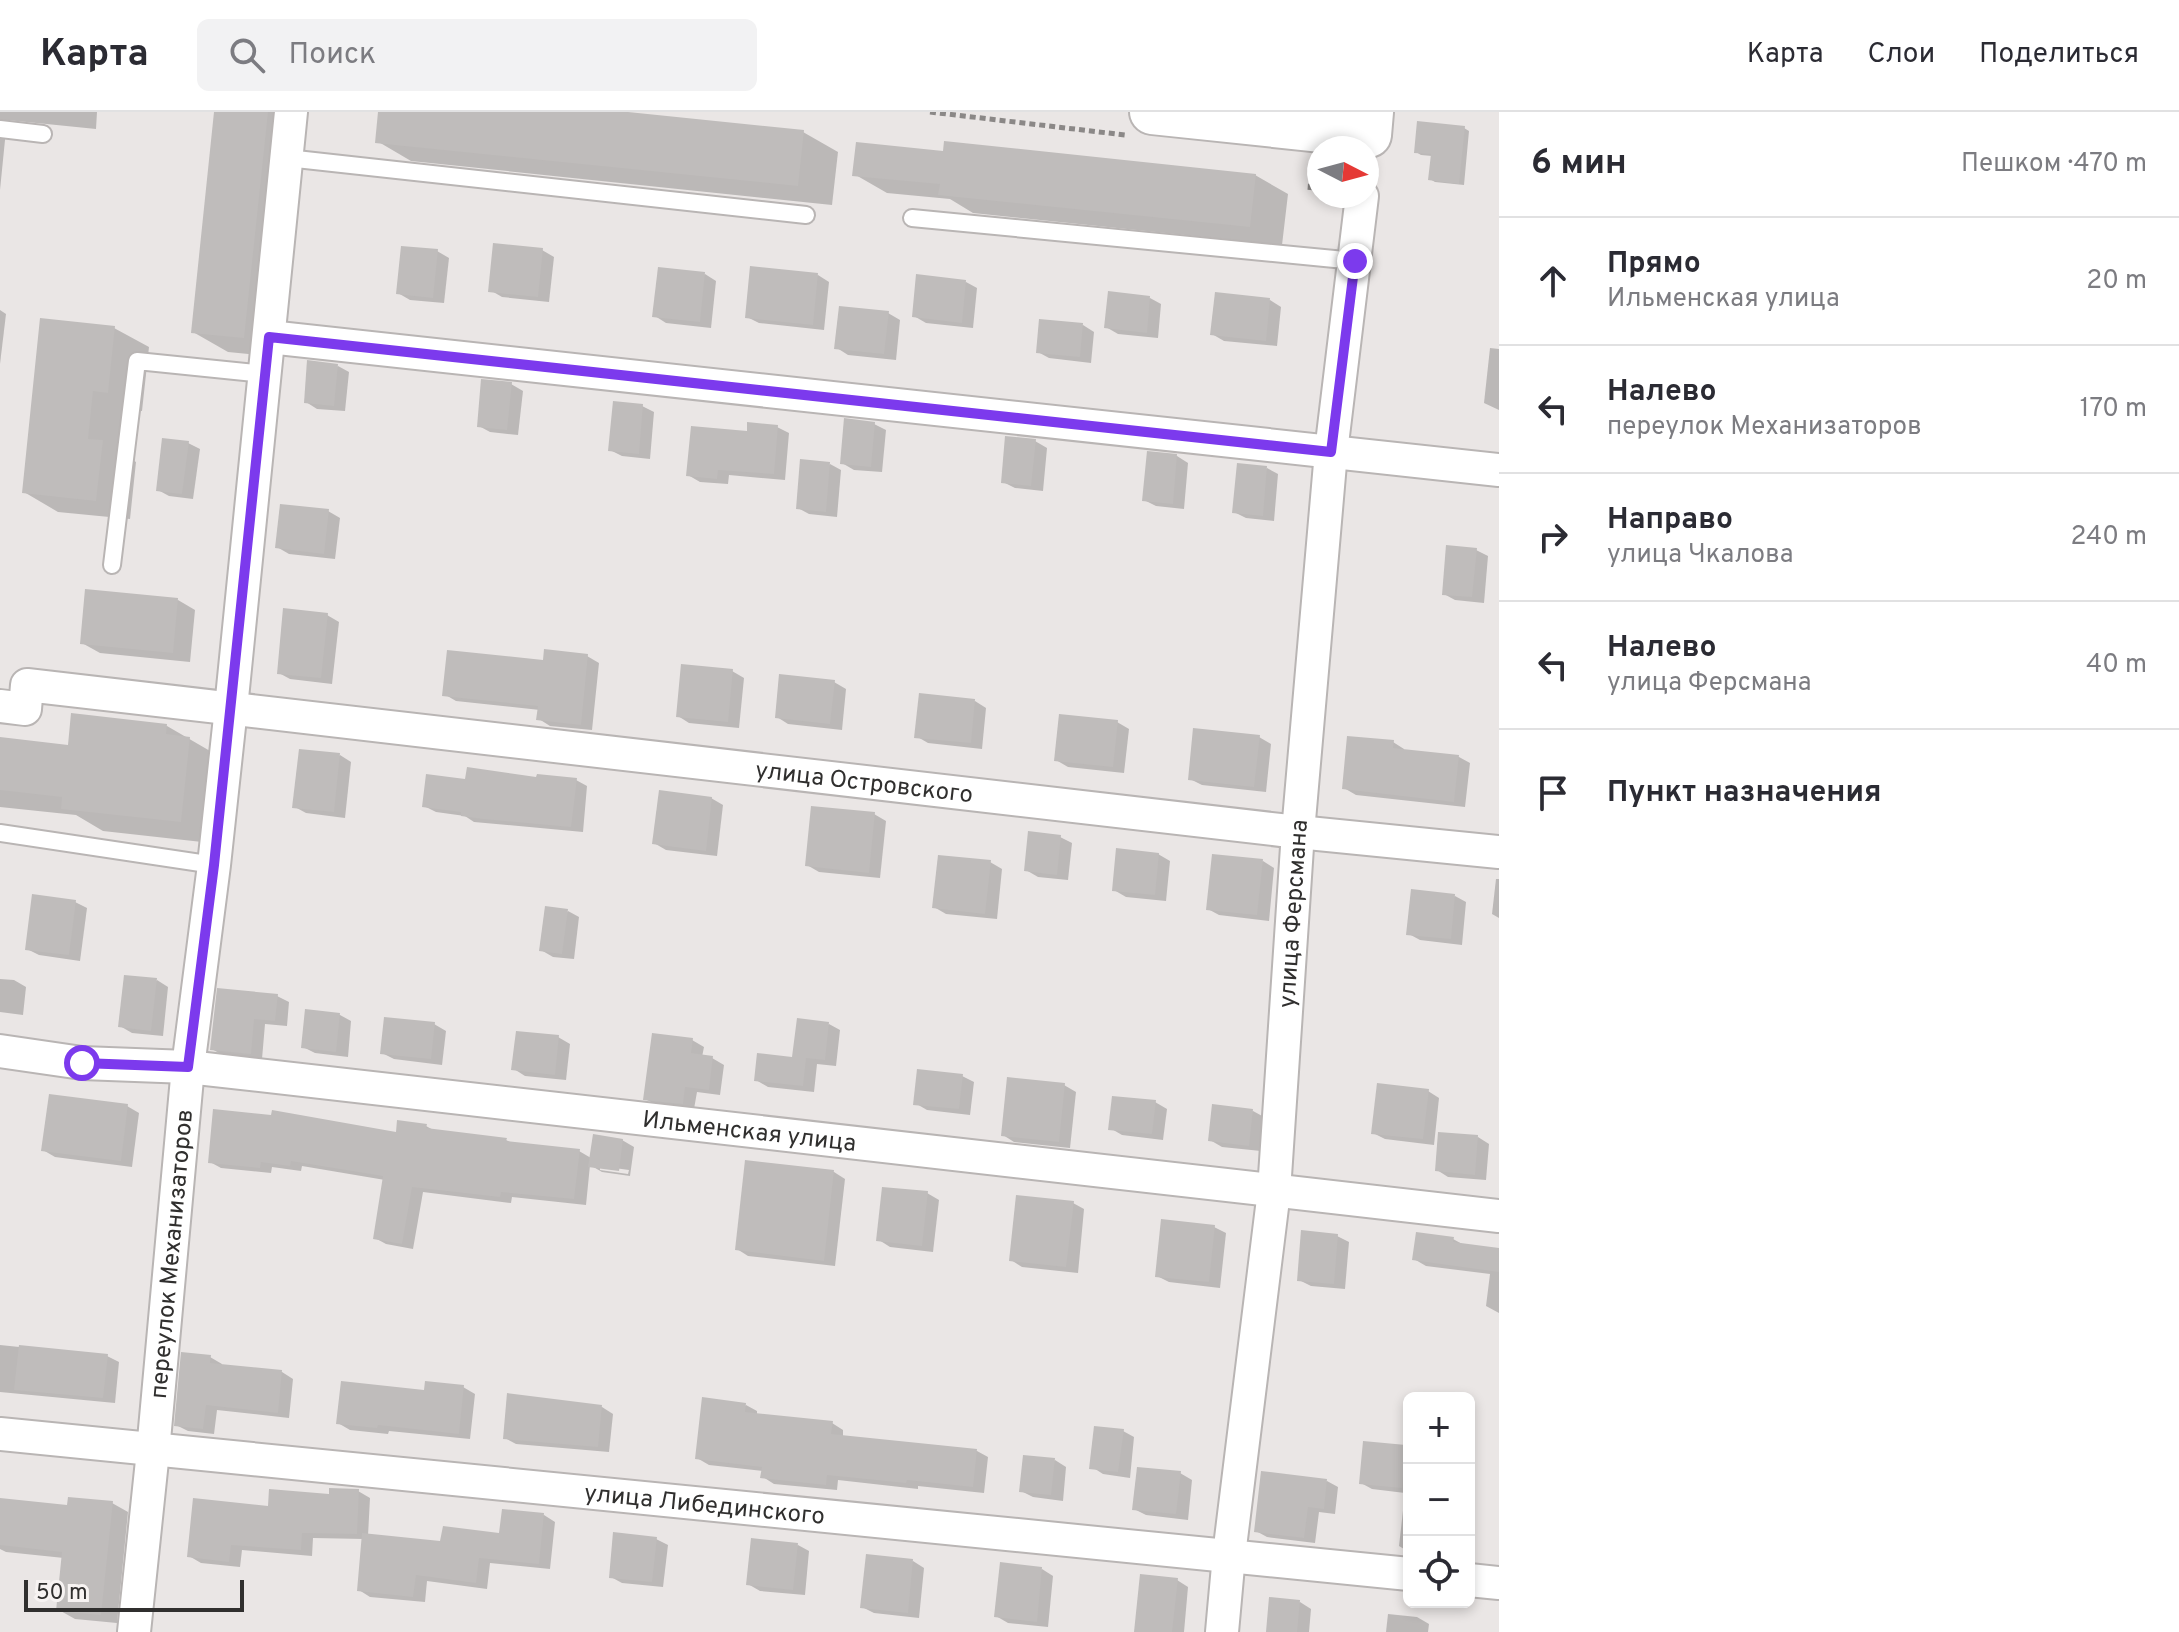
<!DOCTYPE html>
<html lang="ru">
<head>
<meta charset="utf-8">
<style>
	body { margin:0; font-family:Overpass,sans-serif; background:#f2f2f3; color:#2b2b33 }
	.controls { position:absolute; right:24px; bottom:24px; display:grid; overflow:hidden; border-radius:12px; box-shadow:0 4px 12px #0003 }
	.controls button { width:72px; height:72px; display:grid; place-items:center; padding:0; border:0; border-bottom:2px solid #e1e1e2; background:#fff; color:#2b2b33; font:40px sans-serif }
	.compass { position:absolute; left:1307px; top:24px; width:72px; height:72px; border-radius:50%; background:#fff; box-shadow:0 4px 12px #0003; rotate:96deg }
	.scale { position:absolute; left:24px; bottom:20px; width:220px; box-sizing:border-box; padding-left:8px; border:4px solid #302f2e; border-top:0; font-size:22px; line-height:28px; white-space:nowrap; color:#302f2e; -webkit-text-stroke:6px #f7f3f2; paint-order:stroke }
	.stop { position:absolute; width:24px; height:24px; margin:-18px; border:6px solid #7c3aed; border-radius:50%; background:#fff }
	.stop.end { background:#7c3aed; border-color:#fff; box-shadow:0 2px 8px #0008 }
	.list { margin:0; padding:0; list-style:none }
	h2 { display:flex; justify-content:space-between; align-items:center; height:104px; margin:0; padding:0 32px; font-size:34px }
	h2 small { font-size:26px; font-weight:400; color:#7c7c81 }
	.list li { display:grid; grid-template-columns:52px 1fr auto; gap:24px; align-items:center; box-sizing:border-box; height:128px; padding:0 32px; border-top:2px solid #e1e1e2 }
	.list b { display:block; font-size:30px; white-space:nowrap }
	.list p { margin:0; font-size:26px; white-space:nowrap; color:#7c7c81 }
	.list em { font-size:26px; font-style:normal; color:#7c7c81 }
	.icon { flex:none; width:44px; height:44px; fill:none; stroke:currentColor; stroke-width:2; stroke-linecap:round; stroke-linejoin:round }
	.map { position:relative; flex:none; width:1499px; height:1520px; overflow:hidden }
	header { display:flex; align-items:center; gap:48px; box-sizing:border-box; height:112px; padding:0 40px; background:#fff; border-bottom:2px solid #e1e1e2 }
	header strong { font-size:38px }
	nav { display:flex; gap:44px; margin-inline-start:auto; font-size:28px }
	.search { width:560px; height:72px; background:#f2f2f3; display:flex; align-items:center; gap:20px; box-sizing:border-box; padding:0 28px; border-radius:12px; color:#7c7c81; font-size:30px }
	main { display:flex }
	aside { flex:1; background:#fff }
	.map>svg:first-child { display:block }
	.shadow { fill:#0003; fill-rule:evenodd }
	.building { fill:#bfbcbb }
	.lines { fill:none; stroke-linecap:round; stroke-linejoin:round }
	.service-casing { stroke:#b9b5b4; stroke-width:20 }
	.minor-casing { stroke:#b9b5b4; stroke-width:36 }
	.secondary-casing { stroke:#b9b5b4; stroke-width:48 }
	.path { stroke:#8b8887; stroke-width:5; stroke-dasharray:6 4; stroke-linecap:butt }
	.service { stroke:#fff; stroke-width:16 }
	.minor { stroke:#fff; stroke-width:32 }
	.secondary { stroke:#fff; stroke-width:44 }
	.route { stroke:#7c3aed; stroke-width:10 }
	.labels { text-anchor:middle; stroke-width:8; stroke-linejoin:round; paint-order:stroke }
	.street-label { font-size:24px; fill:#302f2e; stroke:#f7f3f2 }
</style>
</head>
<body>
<header>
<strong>Карта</strong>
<div class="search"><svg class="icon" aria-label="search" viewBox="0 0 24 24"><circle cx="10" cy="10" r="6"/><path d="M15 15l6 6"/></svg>Поиск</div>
<nav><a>Карта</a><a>Слои</a><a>Поделиться</a></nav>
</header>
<main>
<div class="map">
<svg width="1499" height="1520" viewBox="0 0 1499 1520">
	<rect width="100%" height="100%" fill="#eae6e5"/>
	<g class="shadow">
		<path d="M0 0H97L96 17 7 8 0 78Z"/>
		<path d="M217 0H303L278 245 228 240 193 220Z"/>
		<path d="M380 0H609L803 20 838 40 832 93 411 49 377 29Z"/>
		<path d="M1464 16 1469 19 1464 73 1435 70 1430 67 1432 44 1421 43 1416 40Z"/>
		<path d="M854 62 1255 63 1288 82 1282 133 973 101 950 87 887 81Z"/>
		<path d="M542 138 554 145 549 190 502 185 490 178Z"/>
		<path d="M437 139 449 146 444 191 410 188 398 181Z"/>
		<path d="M705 162 716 169 711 216 666 211 655 204Z"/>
		<path d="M818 163 829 170 824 218 759 211 747 205Z"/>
		<path d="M966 170 977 176 973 216 926 211 914 204Z"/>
		<path d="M1150 186 1161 192 1158 226 1118 222 1106 215Z"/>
		<path d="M1270 188 1281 195 1277 234 1224 229 1212 222Z"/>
		<path d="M0 198 6 202 0 252Z"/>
		<path d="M888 201 900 208 896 248 848 243 837 236Z"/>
		<path d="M1083 213 1094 220 1091 251 1049 246 1038 240Z"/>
		<path d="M114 216 149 235 142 299 127 298 123 342 136 350 130 407 58 400 24 380Z"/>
		<path d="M1490 236 1499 237V298L1484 291Z"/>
		<path d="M338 254 349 260 345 299 317 297 306 290Z"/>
		<path d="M511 272 523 279 518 323 490 320 479 314Z"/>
		<path d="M642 294 654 300 650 347 622 344 610 338Z"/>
		<path d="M874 312 886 318 882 360 854 358 842 351Z"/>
		<path d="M777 315 789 321 785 368 729 363 728 372 700 370 688 363 748 321Z"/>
		<path d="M1035 329 1047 336 1043 379 1015 376 1003 370Z"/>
		<path d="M188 331 200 337 193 387 169 384 158 378Z"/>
		<path d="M1149 341 1177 344 1188 351 1184 397 1156 394 1144 388Z"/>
		<path d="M830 352 841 358 837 405 809 402 798 396Z"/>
		<path d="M1267 356 1278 362 1274 409 1246 406 1234 400Z"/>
		<path d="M328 399 340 406 335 447 289 442 277 435Z"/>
		<path d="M1476 438 1488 444 1484 491 1455 488 1444 482Z"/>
		<path d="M178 488 195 498 190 550 100 541 82 531Z"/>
		<path d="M327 503 339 510 332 572 290 567 279 561Z"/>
		<path d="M587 544 599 551 592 618 550 614 539 607 540 598 456 589 444 582 545 550Z"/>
		<path d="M732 559 744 566 739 616 689 611 678 604Z"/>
		<path d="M834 570 846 577 842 618 788 612 777 605Z"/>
		<path d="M975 589 986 596 982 637 928 631 916 624Z"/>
		<path d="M1117 610 1129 617 1124 661 1068 655 1056 648Z"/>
		<path d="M167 614 229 650 220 732 103 719 76 703 0 695V627L69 635Z"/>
		<path d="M1259 625 1271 632 1266 680 1202 673 1190 667Z"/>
		<path d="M1393 630 1404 637V639L1459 645 1470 651 1465 695 1356 683 1344 676Z"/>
		<path d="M340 643 351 650 345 706 306 701 295 695Z"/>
		<path d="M538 667 576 668 587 674 583 720 474 710 465 704 436 700 424 694 467 669Z"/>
		<path d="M711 686 723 693 717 744 666 738 654 731Z"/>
		<path d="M874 702 886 709 880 766 819 760 807 753Z"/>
		<path d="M1060 725 1072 731 1068 768 1038 765 1026 758Z"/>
		<path d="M1158 742 1170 749 1166 789 1126 785 1114 778Z"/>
		<path d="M1263 749 1274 756 1269 809 1219 803 1208 797Z"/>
		<path d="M990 750 1002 757 997 807 946 802 934 795Z"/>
		<path d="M1496 767H1499V806L1492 802Z"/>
		<path d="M1455 784 1466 790 1462 833 1420 828 1409 822Z"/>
		<path d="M75 790 87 796 80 849 39 843 27 837Z"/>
		<path d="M568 799 579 805 574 847 553 845 541 838Z"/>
		<path d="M0 867 14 868 26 875 23 903 0 900Z"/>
		<path d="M157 868 168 875 163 924 132 921 120 914Z"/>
		<path d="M277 884 289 890 287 914 265 912 262 947 224 944 212 937Z"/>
		<path d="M307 899 340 903 351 909 348 945 315 941 303 935Z"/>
		<path d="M434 912 446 919 442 953 394 947 382 941Z"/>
		<path d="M829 912 840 918 836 954 817 952 814 980 768 975 756 968 794 947Z"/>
		<path d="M558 925 570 932 566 968 525 964 514 957Z"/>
		<path d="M692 928 704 935 702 945 712 946 724 953 720 983 697 980 694 997 657 993 645 987Z"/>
		<path d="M962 964 974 970 970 1003 927 998 915 991Z"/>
		<path d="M1064 973 1076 980 1070 1036 1014 1030 1003 1023Z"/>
		<path d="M1428 979 1439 986 1434 1033 1385 1027 1373 1021Z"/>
		<path d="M1155 990 1167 997 1163 1028 1122 1023 1110 1016Z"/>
		<path d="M127 994 139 1001 132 1055 55 1045 43 1038Z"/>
		<path d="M1253 999 1264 1005 1261 1039 1222 1035 1210 1028Z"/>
		<path d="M426 1014 435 1019 506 1028 514 1032 579 1039 591 1046 622 1028 634 1035 630 1064 602 1060 590 1053 586 1093 512 1085 511 1091 423 1080 413 1137 386 1132 375 1126 385 1068 302 1054 301 1059 272 1055 271 1061 221 1056 210 1050 397 1023ZM600 1054 629 1058 628 1062 600 1058Z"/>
		<path d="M1478 1025 1489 1032 1486 1068 1448 1065 1437 1058Z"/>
		<path d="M747 1050 834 1060 845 1067 835 1154 748 1144 737 1137Z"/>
		<path d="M927 1081 939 1088 933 1140 890 1135 879 1128Z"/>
		<path d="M1073 1091 1084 1097 1078 1161 1022 1155 1011 1148Z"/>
		<path d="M1214 1115 1226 1121 1220 1176 1169 1170 1157 1164Z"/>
		<path d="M1337 1124 1349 1130 1345 1177 1311 1174 1299 1168Z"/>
		<path d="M1453 1127 1464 1133 1499 1138V1201L1486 1194 1490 1162 1426 1154 1414 1147Z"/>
		<path d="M0 1233 107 1244 119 1250 115 1291 0 1280Z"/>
		<path d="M210 1245 222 1252V1254L282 1260 293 1267 289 1306 217 1298 214 1322 188 1319 176 1313Z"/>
		<path d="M463 1275 475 1282 470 1327 389 1319 388 1322 350 1318 338 1311 426 1280Z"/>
		<path d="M746 1293 757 1299V1304L832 1311 843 1318V1325L977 1339 988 1345 984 1381 918 1374V1377L838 1368 837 1378 774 1372 763 1365V1359L709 1353 697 1346Z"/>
		<path d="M602 1295 613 1302 609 1340 516 1332 505 1326Z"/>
		<path d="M1123 1319 1134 1325 1130 1366 1103 1362 1092 1355Z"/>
		<path d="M1406 1335 1409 1337V1440L1399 1434 1405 1381 1372 1377 1361 1371Z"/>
		<path d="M1055 1348 1066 1355 1063 1389 1033 1385 1021 1379Z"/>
		<path d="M1180 1361 1192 1368 1188 1408 1146 1403 1134 1397Z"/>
		<path d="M1327 1369 1338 1375 1335 1402 1319 1400 1315 1431 1267 1425 1256 1419Z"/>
		<path d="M358 1379 370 1386 368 1424 442 1431 501 1424 544 1403 555 1410 550 1457 490 1451 487 1477 427 1469 425 1490 370 1485 359 1478 364 1427 313 1426 312 1444 242 1438 240 1455 201 1451 189 1444 269 1396Z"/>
		<path d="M0 1388 69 1395 112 1391 128 1400 117 1511 75 1507 59 1498 64 1446 6 1440 0 1437Z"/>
		<path d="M656 1427 668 1433 663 1475 622 1471 611 1465Z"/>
		<path d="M798 1433 809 1439 805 1483 760 1479 748 1472Z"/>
		<path d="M913 1449 924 1456 919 1506 874 1501 862 1495Z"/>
		<path d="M1042 1457 1053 1464 1048 1515 1008 1511 996 1504Z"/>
		<path d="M1177 1468 1188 1475 1184 1520H1136Z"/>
		<path d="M1300 1490 1311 1497 1309 1520H1268Z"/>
		<path d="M1388 1502 1417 1505 1429 1512 1428 1520H1386Z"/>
	</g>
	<g class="building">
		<path d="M214 0H268L244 226 191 221Z"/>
		<path d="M378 0H628L804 18 798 74 375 31Z"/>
		<path d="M1417 9 1465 14 1459 72 1428 68 1431 42 1414 41Z"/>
		<path d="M944 29 1256 62 1250 115 938 83 940 72 852 64 856 30 943 39Z"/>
		<path d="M493 131 543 136 538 185 488 180Z"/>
		<path d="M401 134 438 137 433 186 396 182Z"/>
		<path d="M750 154 818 161 813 213 745 206Z"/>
		<path d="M658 155 705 160 700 210 652 205Z"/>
		<path d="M916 162 966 168 962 211 912 205Z"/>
		<path d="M1108 179 1150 184 1147 221 1104 216Z"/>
		<path d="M1215 180 1270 186 1266 229 1210 223Z"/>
		<path d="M839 194 889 199 884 242 834 237Z"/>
		<path d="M40 206 115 214 108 281 93 279 88 327 103 328 96 389 22 381Z"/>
		<path d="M1039 207 1083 211 1080 245 1036 241Z"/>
		<path d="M307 248 338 252 334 294 304 291Z"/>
		<path d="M481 267 512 270 507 318 477 315Z"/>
		<path d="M613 289 643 292 639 342 608 339Z"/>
		<path d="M844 306 875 310 871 355 840 352Z"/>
		<path d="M747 310 778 313 774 362 718 358 717 367 686 364 691 314 747 319Z"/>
		<path d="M1005 324 1036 327 1031 374 1001 371Z"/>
		<path d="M162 326 189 329 182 382 156 379Z"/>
		<path d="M1147 339 1177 342 1173 392 1142 389Z"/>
		<path d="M800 347 830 350 826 400 796 397Z"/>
		<path d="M1237 351 1267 354 1263 404 1232 401Z"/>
		<path d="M280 392 329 397 324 442 275 436Z"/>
		<path d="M1446 433 1477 436 1472 485 1442 483Z"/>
		<path d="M85 477 178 486 173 541 80 532Z"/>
		<path d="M283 496 328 501 321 566 277 562Z"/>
		<path d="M544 537 588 542 581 613 536 608 538 594 442 584 447 538 543 548Z"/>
		<path d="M681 552 733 557 728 610 676 605Z"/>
		<path d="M779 562 835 568 830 612 775 606Z"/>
		<path d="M919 581 975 587 971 631 914 626Z"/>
		<path d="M71 601 167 612 166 622 190 625 181 710 61 697 62 685 0 678V625L68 633Z"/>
		<path d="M1059 602 1118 608 1113 655 1054 649Z"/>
		<path d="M1193 616 1260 623 1254 675 1188 668Z"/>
		<path d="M1347 624 1394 628 1393 636 1459 643 1454 690 1342 677Z"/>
		<path d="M299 637 340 641 334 700 292 696Z"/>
		<path d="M467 655 536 665 537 662 577 666 571 715 483 707 461 704V700L422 695 426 662 465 667Z"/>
		<path d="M659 678 712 685 706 739 652 732Z"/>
		<path d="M811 694 875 700 869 761 805 754Z"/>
		<path d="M1028 719 1061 723 1057 763 1024 759Z"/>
		<path d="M1116 736 1159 741 1155 783 1112 779Z"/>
		<path d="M1212 742 1263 747 1257 803 1206 798Z"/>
		<path d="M938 743 991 748 985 802 932 796Z"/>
		<path d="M1411 777 1455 782 1451 827 1406 823Z"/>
		<path d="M32 782 76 788 69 843 25 838Z"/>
		<path d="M545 794 568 797 562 842 539 839Z"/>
		<path d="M124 863 157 866 151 919 118 915Z"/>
		<path d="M217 876 278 882 275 909 254 907 251 942 210 938Z"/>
		<path d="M305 897 340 901 336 940 301 936Z"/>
		<path d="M384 905 435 910 431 947 380 942Z"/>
		<path d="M797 906 829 910 825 948 806 946 803 974 754 969 757 941 792 945Z"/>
		<path d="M516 919 559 923 555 963 511 958Z"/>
		<path d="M652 921 693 926 691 941 713 944 709 978 685 975 683 992 643 988Z"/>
		<path d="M917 957 963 962 959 997 913 993Z"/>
		<path d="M1007 965 1065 971 1059 1030 1001 1024Z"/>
		<path d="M1377 971 1429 977 1423 1027 1371 1022Z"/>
		<path d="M49 982 128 992 121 1049 41 1039Z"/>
		<path d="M1112 984 1156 988 1152 1022 1108 1018Z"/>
		<path d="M1212 992 1253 997 1249 1034 1208 1029Z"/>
		<path d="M213 997 271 1003 272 998 396 1020 397 1008 427 1012 426 1016 507 1026 506 1029 580 1037 574 1087 501 1080 500 1085 412 1075 402 1132 373 1127 383 1064 291 1049 290 1054 261 1050 260 1056 208 1051Z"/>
		<path d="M1438 1020 1478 1023 1475 1063 1435 1059Z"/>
		<path d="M593 1022 623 1027 619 1059 588 1055Z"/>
		<path d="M745 1048 834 1058 824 1149 735 1138Z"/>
		<path d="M882 1075 928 1079 922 1134 876 1129Z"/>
		<path d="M1016 1083 1074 1089 1066 1155 1009 1149Z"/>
		<path d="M1161 1107 1215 1113 1209 1170 1155 1165Z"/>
		<path d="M1301 1118 1338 1122 1334 1172 1297 1169Z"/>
		<path d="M1416 1120 1454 1125 1453 1130 1499 1136V1160L1412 1148Z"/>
		<path d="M19 1233 108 1242 103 1286 14 1278Z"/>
		<path d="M181 1240 211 1243 210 1251 282 1258 278 1301 206 1293 203 1317 174 1314Z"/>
		<path d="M341 1269 424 1278 425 1269 464 1273 459 1322 378 1313 377 1316 336 1312Z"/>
		<path d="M507 1281 602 1293 598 1335 503 1327Z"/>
		<path d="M702 1285 746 1291 745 1300 833 1309 831 1322 977 1337 973 1375 907 1368 906 1371 827 1363 826 1373 760 1366 762 1355 695 1347Z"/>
		<path d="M1094 1314 1124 1317 1118 1360 1089 1357Z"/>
		<path d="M1363 1329 1406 1333 1402 1376 1359 1372Z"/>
		<path d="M1023 1343 1055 1346 1051 1383 1019 1380Z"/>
		<path d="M1137 1355 1181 1359 1176 1402 1132 1398Z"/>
		<path d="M1261 1359 1327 1367 1324 1397 1308 1395 1304 1426 1254 1420Z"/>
		<path d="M329 1376 359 1377 357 1422 302 1421 301 1438 231 1433 229 1450 187 1445 193 1386 268 1394 269 1377 329 1382Z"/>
		<path d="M68 1385 113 1389 101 1503 56 1499 62 1440 0 1433V1386L67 1393Z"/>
		<path d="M502 1397 544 1401 539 1452 479 1446 476 1471 416 1463 413 1485 357 1479 362 1421 440 1429 443 1414 499 1421Z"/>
		<path d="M613 1420 657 1425 652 1470 609 1466Z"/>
		<path d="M751 1426 798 1431 793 1478 746 1473Z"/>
		<path d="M866 1442 913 1447 908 1501 860 1496Z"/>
		<path d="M1000 1450 1042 1455 1037 1510 994 1505Z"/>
		<path d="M1140 1462 1178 1466 1172 1520H1134Z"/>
		<path d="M1269 1485 1300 1488 1297 1520H1266Z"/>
	</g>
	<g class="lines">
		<defs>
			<g id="service">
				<path d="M0 17 43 22"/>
				<path d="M287 46 806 103"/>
				<path d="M912 106 1355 149"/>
				<path d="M112 453 137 249 265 262"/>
				<path d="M0 721 214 753"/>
			</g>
			<g id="minor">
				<path d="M269 225 1499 358"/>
				<path id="s1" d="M0 594 25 597 27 573 1298 720 1499 740"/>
				<path id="s2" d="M0 939 82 951 188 955 1499 1104"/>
				<path id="s3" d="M0 1322 1409 1462"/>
				<path d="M1469 1468 1499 1471"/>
				<path id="s4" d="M134 1520 153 1339 188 955 214 753 231 596 291 0"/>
				<path id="s5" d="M1222 1520 1229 1443 1274 1079 1298 720 1331 340 1362 84"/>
			</g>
			<path id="secondary" d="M1152 0 1369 23 1371 0"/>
		</defs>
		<use href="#service" class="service-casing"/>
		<use href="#minor" class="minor-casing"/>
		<use href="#secondary" class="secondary-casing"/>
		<g class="path">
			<path d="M930 0 1125 23"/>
			<path d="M1310 78 1312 52"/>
		</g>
		<use href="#service" class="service"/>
		<use href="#minor" class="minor"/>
		<use href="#secondary" class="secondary"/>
	</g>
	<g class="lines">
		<path class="route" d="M82 951 188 955 214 753 269 225 1331 340 1355 149"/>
	</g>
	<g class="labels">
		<g class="street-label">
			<text dy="8" stroke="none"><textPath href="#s1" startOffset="892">улица Островского</textPath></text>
			<text dy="8" stroke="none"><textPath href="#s5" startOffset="722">улица Ферсмана</textPath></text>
			<text dy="8" stroke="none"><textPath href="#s2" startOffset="754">Ильменская улица</textPath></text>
			<text dy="8" stroke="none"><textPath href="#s4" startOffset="380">переулок Механизаторов</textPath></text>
			<text dy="8" stroke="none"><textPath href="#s3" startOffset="708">улица Либединского</textPath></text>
		</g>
	</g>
</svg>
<div class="controls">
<button>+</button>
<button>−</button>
<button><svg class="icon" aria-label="locate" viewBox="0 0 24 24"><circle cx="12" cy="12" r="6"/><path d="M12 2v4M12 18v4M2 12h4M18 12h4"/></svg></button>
</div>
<svg class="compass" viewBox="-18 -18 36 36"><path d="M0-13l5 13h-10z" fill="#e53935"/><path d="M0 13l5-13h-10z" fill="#7c7c81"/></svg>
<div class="scale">50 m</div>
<div class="stop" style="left:82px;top:951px"></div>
<div class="stop end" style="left:1355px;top:149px"></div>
</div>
<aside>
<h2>6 мин<small>Пешком · 470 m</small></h2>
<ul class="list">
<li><svg class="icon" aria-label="ahead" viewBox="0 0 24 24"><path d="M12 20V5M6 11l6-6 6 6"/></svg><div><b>Прямо</b><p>Ильменская улица</p></div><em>20 m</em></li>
<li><svg class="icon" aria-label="left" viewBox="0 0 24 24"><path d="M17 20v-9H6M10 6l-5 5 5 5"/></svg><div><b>Налево</b><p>переулок Механизаторов</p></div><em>170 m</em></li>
<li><svg class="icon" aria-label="right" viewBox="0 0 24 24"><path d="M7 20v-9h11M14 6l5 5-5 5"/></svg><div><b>Направо</b><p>улица Чкалова</p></div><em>240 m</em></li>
<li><svg class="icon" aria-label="left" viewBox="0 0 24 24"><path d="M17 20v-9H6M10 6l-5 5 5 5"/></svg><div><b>Налево</b><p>улица Ферсмана</p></div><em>40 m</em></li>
<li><svg class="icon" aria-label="arrive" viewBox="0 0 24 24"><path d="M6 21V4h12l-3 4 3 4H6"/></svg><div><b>Пункт назначения</b></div></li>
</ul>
</aside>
</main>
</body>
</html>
